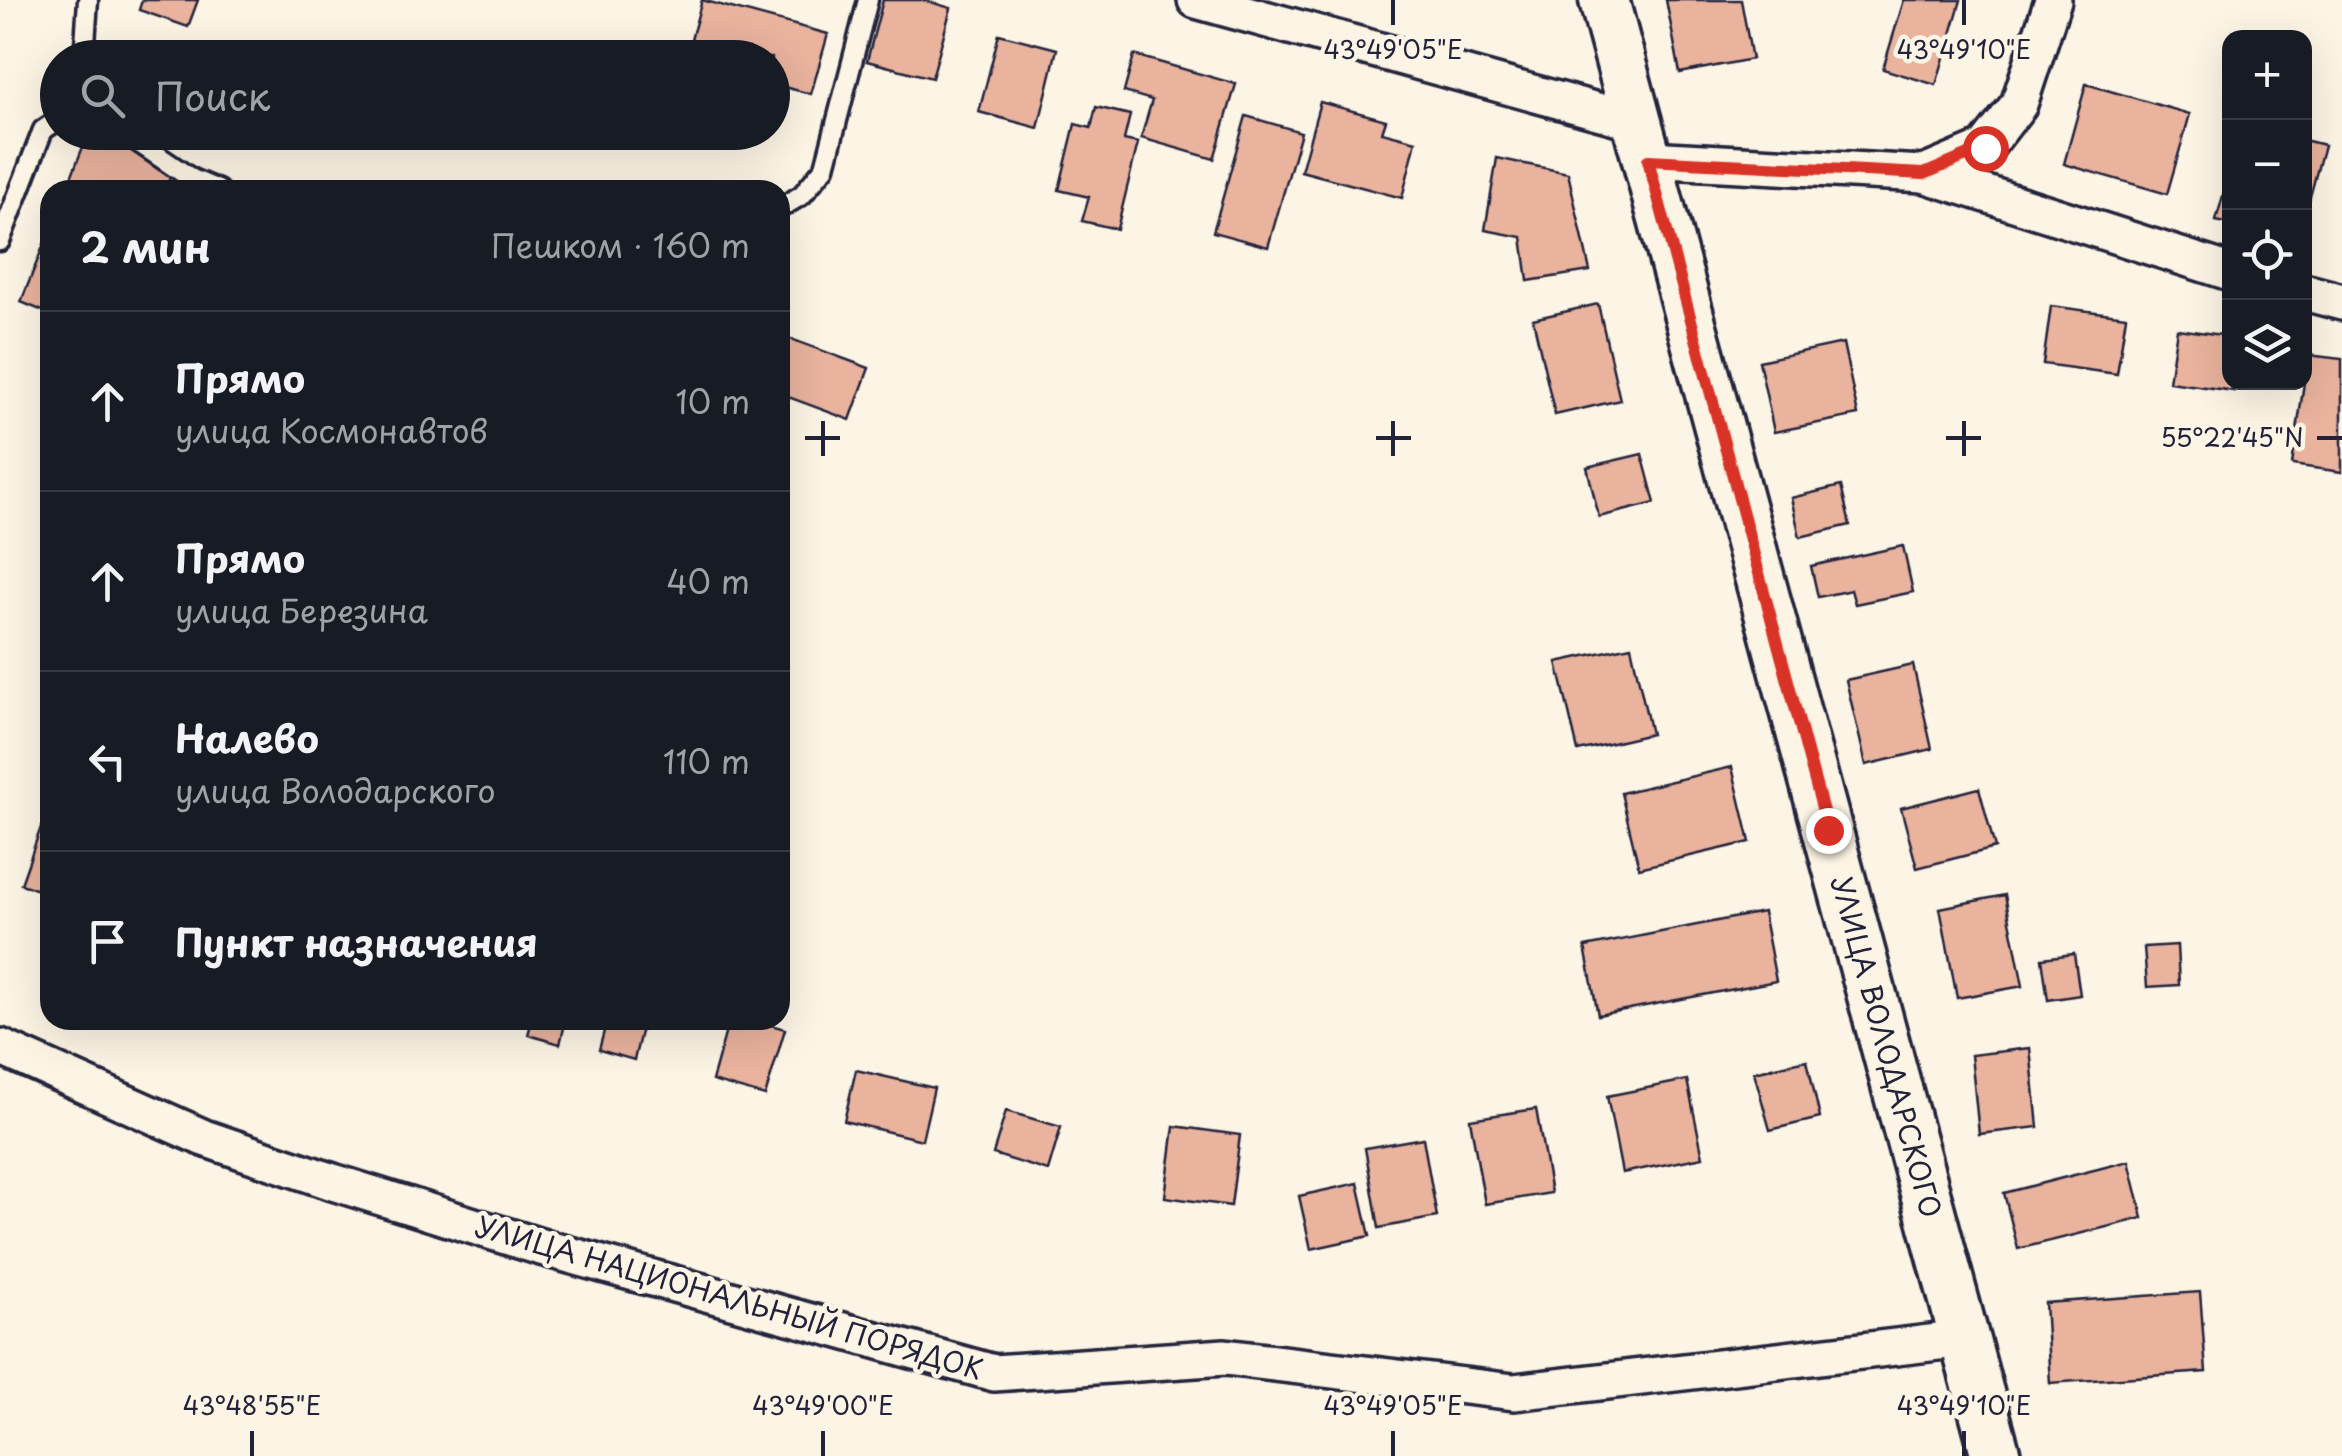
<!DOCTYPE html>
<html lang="ru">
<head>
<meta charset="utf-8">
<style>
	body { margin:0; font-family:"Playpen Sans",sans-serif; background:#242831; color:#f1f3f6 }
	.controls { position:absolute; right:30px; top:30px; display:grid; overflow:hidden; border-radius:20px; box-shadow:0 10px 40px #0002 }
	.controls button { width:90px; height:90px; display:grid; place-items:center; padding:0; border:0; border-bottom:2px solid #363941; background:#171b24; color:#f1f3f6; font:50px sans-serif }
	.stop { position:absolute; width:30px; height:30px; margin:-22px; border:8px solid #d93025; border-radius:50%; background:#fff }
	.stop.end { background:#d93025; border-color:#fff; box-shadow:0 2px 10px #0008 }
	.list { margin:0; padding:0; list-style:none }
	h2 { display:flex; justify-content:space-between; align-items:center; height:130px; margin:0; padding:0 40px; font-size:42px }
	h2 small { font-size:32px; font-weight:400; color:#9ea1a6 }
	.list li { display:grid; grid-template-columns:65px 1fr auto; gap:30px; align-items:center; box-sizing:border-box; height:180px; padding:0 40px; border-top:2px solid #363941 }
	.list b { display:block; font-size:38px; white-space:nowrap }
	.list p { margin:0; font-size:32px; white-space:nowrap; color:#9ea1a6 }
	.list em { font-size:32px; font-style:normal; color:#9ea1a6 }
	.icon { flex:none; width:55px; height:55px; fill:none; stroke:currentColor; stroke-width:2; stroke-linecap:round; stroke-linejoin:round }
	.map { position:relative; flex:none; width:2342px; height:1456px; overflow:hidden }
	.search { position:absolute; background:#171b24; box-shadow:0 10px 40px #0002; left:40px; top:40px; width:750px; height:110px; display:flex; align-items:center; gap:25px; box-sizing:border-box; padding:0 35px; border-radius:55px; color:#9ea1a6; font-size:38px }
	.panel { position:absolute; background:#171b24; box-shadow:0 10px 40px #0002; left:40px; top:180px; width:750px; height:850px; border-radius:30px }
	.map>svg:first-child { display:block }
	.building { fill:#e9b39e; stroke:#22223b; stroke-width:2.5 }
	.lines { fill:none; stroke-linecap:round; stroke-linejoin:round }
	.service-casing { stroke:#22223b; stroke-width:25 }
	.minor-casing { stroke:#22223b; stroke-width:42 }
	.secondary-casing { stroke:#22223b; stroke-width:55 }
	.service { stroke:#fcf5e5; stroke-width:18 }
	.minor { stroke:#fcf5e5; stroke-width:35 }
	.secondary { stroke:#fcf5e5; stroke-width:48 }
	.route { stroke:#d93025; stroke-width:12 }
	.ticks { fill:none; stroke:#22223b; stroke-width:4 }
	.labels { text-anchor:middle; stroke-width:9; stroke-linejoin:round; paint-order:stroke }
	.street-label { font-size:28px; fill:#22223b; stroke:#fcf5e5 }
	.ticks-label { font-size:25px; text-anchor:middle; fill:#22223b; stroke:#fcf5e5; stroke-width:9; stroke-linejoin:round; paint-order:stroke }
</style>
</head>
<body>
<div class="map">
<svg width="2342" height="1456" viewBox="0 0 2342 1456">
	<rect width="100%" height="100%" fill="#fcf5e5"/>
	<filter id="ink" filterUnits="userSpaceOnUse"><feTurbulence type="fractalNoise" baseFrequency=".01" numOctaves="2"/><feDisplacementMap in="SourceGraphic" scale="20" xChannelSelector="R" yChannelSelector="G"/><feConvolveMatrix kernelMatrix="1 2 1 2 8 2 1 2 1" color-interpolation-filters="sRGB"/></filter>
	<g filter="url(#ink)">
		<g class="building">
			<path d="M142 0H198L188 27 139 10Z"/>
			<path d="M702 0 828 34 811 94 772 84V58H686Z"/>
			<path d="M883 0H923L951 8 932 78 867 61Z"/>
			<path d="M1666 0H1741L1752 59 1680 73Z"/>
			<path d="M1904 0H1961L1936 85 1883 69Z"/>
			<path d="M999 34 1057 49 1038 128 979 112Z"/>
			<path d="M1134 55 1236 84 1214 159 1141 138 1152 100 1124 92Z"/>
			<path d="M2086 84 2190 114 2167 194 2064 164Z"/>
			<path d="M1320 102 1386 120 1382 132 1416 141 1402 198 1301 171Z"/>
			<path d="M1096 107 1130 115 1124 140 1138 143 1117 229 1082 221 1089 197 1059 190 1075 124 1091 128Z"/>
			<path d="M1246 116 1301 132 1268 247 1213 232Z"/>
			<path d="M88 134 174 167 165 190H66Z"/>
			<path d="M2304 140 2324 145 2304 219Z"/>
			<path d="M1497 158 1568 173 1590 271 1528 281 1522 237 1485 230Z"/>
			<path d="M2230 170V224L2216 221Z"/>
			<path d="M50 229V314L21 302Z"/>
			<path d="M1598 304 1620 400 1555 415 1533 319Z"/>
			<path d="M2051 306 2126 316 2117 374 2043 364Z"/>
			<path d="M2177 329 2230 336V382H2235L2234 391 2169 382Z"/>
			<path d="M780 335 869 368 850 420 780 394Z"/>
			<path d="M1843 343 1858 415 1774 432 1759 361Z"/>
			<path d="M2308 355 2342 359V472L2292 465Z"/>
			<path d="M1642 454 1655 503 1599 517 1587 467Z"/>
			<path d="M1841 486 1850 525 1800 537 1791 498Z"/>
			<path d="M1903 546 1913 592 1855 604 1851 590 1818 597 1811 566Z"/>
			<path d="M1631 646 1651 734 1578 751 1557 662Z"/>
			<path d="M1913 665 1932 749 1866 765 1846 680Z"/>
			<path d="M1732 767 1750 842 1639 868 1621 793Z"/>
			<path d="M1979 788 1995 848 1917 868 1901 808Z"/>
			<path d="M41 827 50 830V894L21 884Z"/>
			<path d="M2005 895 2023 986 1957 998 1940 908Z"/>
			<path d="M1763 912 1776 981 1598 1015 1585 947Z"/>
			<path d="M2177 945 2179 985 2147 987 2144 947Z"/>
			<path d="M2074 954 2080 995 2048 1000 2042 958Z"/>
			<path d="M532 1020H566L560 1044 528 1035Z"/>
			<path d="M607 1020H644L634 1060 599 1050Z"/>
			<path d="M729 1020H754L785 1029 765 1096 712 1081Z"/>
			<path d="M2030 1048 2038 1127 1979 1134 1971 1055Z"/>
			<path d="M1807 1060 1820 1118 1770 1130 1754 1072Z"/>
			<path d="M856 1070 934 1088 922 1140 844 1121Z"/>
			<path d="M1687 1080 1703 1157 1622 1173 1607 1096Z"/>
			<path d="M1536 1109 1551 1193 1485 1204 1470 1119Z"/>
			<path d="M1006 1111 1061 1127 1048 1171 993 1154Z"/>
			<path d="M1174 1126 1240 1135 1231 1206 1165 1197Z"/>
			<path d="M1423 1138 1437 1217 1379 1228 1365 1148Z"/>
			<path d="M2129 1161 2143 1218 2018 1249 2004 1193Z"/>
			<path d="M1358 1183 1370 1236 1311 1249 1299 1196Z"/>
			<path d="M2200 1292 2206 1372 2050 1383 2045 1303Z"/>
		</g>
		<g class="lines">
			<defs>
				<g id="service">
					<path d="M84 58 88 0"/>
					<path d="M123 132 192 179 218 190"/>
					<path d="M780 208 802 195 825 167 868 0"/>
					<path d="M0 241 43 130 58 120"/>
				</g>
				<g id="minor">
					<path d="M1196 0 1637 122"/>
					<path d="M1648 159 1924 174 2230 272"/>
					<path d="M1924 174 1985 148 2019 104 2053 0"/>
					<path d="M2304 292 2342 302"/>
					<path d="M0 1047 204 1138 333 1182 541 1247 994 1373 1225 1357 1514 1392 1964 1339"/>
				</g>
				<path id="secondary" d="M1604 0 1996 1456"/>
			</defs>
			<use href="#service" class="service-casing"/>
			<use href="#minor" class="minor-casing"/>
			<use href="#secondary" class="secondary-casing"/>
			<use href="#service" class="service"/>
			<use href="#minor" class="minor"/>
			<use href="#secondary" class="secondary"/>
		</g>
	</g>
	<g class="lines" filter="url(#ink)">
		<path class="route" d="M1828 830 1648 160 1924 174 1985 148"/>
	</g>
	<path class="ticks" d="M1393 0V25M1964 0V25M823 421V456M1393 421V456M1964 421V456M805 438H840M1376 438H1411M1946 438H1981M2317 438H2342M252 1431V1456M823 1431V1456M1393 1431V1456M1964 1431V1456"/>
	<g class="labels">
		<g class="street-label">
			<text transform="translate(1886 1047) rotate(75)" y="10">УЛИЦА ВОЛОДАРСКОГО</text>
			<text transform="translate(729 1298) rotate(16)" y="10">УЛИЦА НАЦИОНАЛЬНЫЙ ПОРЯДОК</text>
		</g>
	</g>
	<g class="ticks-label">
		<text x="1393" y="59">43°49'05"E</text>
		<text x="1964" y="59">43°49'10"E</text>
		<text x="2232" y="447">55°22'45"N</text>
		<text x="252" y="1415">43°48'55"E</text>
		<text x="823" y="1415">43°49'00"E</text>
		<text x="1393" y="1415">43°49'05"E</text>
		<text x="1964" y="1415">43°49'10"E</text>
	</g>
</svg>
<div class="controls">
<button>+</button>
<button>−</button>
<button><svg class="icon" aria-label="locate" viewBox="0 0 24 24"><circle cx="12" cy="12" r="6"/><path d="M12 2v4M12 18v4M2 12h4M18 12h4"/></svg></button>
<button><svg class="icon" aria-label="layers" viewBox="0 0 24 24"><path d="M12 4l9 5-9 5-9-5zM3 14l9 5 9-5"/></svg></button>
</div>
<div class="stop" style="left:1985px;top:148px"></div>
<div class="stop end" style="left:1828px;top:830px"></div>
<div class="search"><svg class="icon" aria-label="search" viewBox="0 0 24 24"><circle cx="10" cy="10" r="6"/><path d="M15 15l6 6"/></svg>Поиск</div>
<section class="panel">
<h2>2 мин<small>Пешком · 160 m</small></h2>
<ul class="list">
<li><svg class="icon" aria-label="ahead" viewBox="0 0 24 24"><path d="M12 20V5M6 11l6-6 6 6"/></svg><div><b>Прямо</b><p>улица Космонавтов</p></div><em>10 m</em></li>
<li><svg class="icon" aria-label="ahead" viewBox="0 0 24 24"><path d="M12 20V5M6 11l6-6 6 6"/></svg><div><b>Прямо</b><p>улица Березина</p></div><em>40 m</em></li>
<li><svg class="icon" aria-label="left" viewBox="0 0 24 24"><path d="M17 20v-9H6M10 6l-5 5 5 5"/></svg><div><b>Налево</b><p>улица Володарского</p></div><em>110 m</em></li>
<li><svg class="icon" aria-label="arrive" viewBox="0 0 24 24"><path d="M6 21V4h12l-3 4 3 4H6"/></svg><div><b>Пункт назначения</b></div></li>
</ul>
</section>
</div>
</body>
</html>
